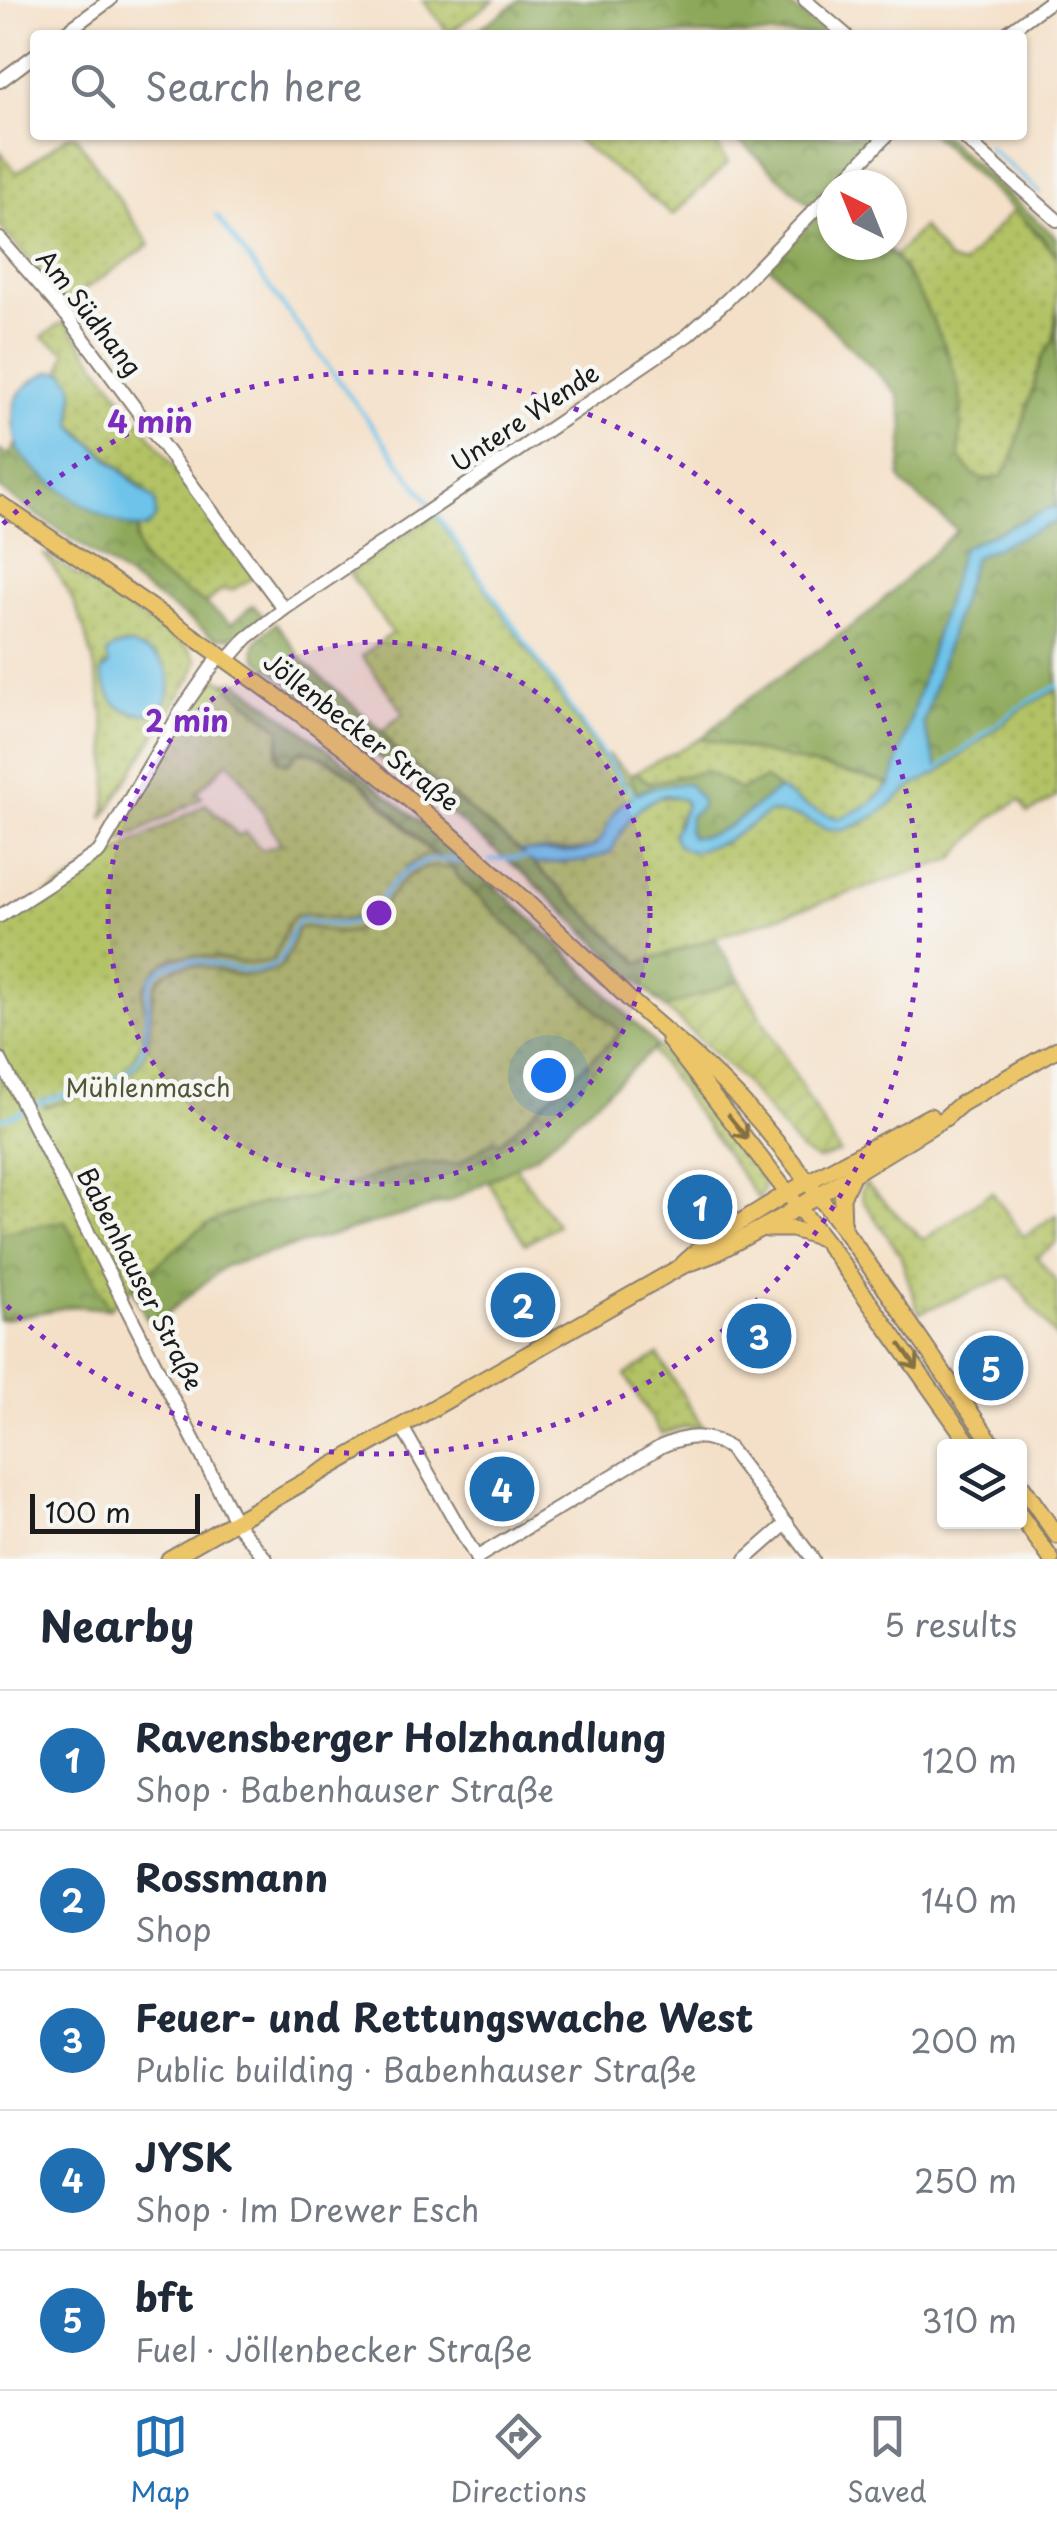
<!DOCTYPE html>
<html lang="en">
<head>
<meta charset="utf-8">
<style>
	body { margin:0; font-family:"Playpen Sans",sans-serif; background:#f6f6f7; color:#1f2937 }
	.controls { position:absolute; right:30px; bottom:30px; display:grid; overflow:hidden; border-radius:10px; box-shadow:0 2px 8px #0004 }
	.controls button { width:90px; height:90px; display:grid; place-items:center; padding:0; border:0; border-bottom:2px solid #e0e1e3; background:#fff; color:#1f2937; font:50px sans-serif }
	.compass { position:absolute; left:817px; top:170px; width:90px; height:90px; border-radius:50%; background:#fff; box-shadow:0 2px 8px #0004; rotate:317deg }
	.scale { position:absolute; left:30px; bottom:25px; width:170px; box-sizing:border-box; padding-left:10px; border:5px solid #1c1c1c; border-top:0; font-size:28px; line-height:35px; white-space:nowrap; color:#1c1c1c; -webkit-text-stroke:8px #f6f6f2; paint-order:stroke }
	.you { position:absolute; left:548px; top:1075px; width:35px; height:35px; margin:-25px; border:8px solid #fff; border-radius:50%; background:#1a73e8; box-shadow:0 0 0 15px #1a73e833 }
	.badge { display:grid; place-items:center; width:65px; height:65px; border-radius:50%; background:#1f6fb2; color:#fff; font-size:32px; font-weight:700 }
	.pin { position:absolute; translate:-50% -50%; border:5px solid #fff; box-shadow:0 2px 10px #0006 }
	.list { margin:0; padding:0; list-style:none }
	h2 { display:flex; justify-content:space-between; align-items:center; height:130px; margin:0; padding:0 40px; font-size:42px }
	h2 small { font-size:32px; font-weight:400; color:#747a83 }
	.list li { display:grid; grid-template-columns:65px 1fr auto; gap:30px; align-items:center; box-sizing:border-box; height:140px; padding:0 40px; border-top:2px solid #e0e1e3 }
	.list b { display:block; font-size:38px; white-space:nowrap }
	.list p { margin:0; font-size:32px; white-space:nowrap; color:#747a83 }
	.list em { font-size:32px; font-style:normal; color:#747a83 }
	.icon { flex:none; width:55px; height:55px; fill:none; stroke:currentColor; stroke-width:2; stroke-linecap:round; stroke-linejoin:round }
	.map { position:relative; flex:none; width:1057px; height:1559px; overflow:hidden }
	.search { position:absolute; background:#fff; box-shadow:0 2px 8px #0004; left:30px; right:30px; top:30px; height:110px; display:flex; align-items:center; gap:25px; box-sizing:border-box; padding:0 35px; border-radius:10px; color:#747a83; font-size:38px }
	.sheet { height:830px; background:#fff }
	nav { display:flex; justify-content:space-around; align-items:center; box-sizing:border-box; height:140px; border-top:2px solid #e0e1e3; background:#fff; font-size:28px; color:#747a83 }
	nav a { display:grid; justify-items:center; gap:5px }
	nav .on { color:#1f6fb2 }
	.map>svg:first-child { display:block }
	.grass { fill:url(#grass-dots); stroke:#676f40; stroke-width:2.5; fill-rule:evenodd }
	.forest { fill:url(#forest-crowns); stroke:#54623b; stroke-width:2.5 }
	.wetland { fill:url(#wetland-marsh); stroke:#676f40; stroke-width:2.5 }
	.garden { fill:url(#garden-furrows); stroke:#676f40; stroke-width:2.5 }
	.water { fill:#6dc3ea; stroke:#447083; stroke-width:2.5 }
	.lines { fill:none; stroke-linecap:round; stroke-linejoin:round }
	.stream { stroke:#6dc3ea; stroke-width:4 }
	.minor-casing { stroke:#887e72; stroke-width:16 }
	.major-casing { stroke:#887e72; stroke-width:19 }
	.minor { stroke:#fff; stroke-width:12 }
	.major { stroke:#edc569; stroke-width:15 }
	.oneway { stroke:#847042 }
	.ring { fill:none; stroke:#7b2cbf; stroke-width:5; stroke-dasharray:5 10 }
	.labels { text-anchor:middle; stroke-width:9; stroke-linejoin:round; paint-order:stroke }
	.street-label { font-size:25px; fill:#1c1c1c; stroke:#f6f6f2 }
	.park-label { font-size:25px; fill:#505636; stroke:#f6f6f2 }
	.centre { fill:#7b2cbf; stroke:#f6f6f2; stroke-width:5 }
	.ring-label { font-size:30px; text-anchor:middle; font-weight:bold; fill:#7b2cbf; stroke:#f6f6f2; stroke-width:9; stroke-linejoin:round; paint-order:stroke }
</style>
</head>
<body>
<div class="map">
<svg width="1057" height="1559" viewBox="0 0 1057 1559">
	<defs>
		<pattern id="grass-dots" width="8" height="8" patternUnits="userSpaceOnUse" patternTransform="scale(2.5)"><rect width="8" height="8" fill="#b2c265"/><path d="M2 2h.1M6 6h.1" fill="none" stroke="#98a657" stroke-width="1.8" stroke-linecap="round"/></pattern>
		<pattern id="forest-crowns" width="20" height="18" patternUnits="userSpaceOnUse" patternTransform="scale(2.5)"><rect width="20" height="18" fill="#8da85a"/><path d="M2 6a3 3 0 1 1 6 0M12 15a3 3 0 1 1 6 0" fill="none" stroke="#72884a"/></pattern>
		<pattern id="wetland-marsh" width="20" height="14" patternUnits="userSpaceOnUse" patternTransform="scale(2.5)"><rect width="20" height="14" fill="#b2c265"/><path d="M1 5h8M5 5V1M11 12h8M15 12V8" fill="none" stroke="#98a657"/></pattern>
		<pattern id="garden-furrows" width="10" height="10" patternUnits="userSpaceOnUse" patternTransform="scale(2.5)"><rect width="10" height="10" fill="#b2c265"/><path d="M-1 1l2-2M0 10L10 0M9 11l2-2" fill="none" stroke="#98a657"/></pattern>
	</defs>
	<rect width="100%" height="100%" fill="#f6f6f2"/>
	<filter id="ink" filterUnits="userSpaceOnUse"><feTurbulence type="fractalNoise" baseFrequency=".01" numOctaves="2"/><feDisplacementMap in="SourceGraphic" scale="20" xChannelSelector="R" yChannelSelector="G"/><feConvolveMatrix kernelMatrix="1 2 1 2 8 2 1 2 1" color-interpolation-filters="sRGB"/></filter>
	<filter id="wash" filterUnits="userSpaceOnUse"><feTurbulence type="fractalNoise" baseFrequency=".0048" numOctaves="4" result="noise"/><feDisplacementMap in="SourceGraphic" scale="40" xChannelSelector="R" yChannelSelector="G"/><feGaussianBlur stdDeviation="2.25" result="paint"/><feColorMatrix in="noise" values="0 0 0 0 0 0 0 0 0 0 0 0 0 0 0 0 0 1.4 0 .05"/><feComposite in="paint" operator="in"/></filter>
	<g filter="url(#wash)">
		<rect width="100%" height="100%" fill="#f4e0c8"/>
		<g class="grass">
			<path d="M422 0H494L449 33Z"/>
			<path d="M69 135H75L150 245 66 302 0 227V151L17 173Z"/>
			<path d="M579 135H652L663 146 673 135C706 135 712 132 728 163L673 215 575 139Z"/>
			<path d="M1014 209 1057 256V325L1053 341 1042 357 1011 463 1001 477C980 483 969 475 959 455L961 400 925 308 895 256 922 227 949 261 962 265Z"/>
			<path d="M61 323H66L256 576 232 590H221L206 604C178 587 128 569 138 529L146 528 147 491 70 423 74 405 65 372 61 371 66 352 42 337Z"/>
			<path d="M435 514 624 790 627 783 607 754 630 775 636 793 617 808 601 840 588 849 520 851 394 749 382 731 404 713 362 656 392 633 349 573Z"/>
			<path d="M43 553 187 647 197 660 192 676 103 819C117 763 97 651 72 599 65 583 53 568 43 553ZM110 661 154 714C114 714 111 704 103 668L109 666Z"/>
			<path d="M217 677 281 730 276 754 314 752 358 780 427 849 454 869 459 878 622 1033 498 1144 495 1139 458 1164 421 1163 308 1198 263 1203 133 1285 109 1309 73 1306 0 1320V923L123 849 206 804 239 836 245 832 262 850 281 844 245 782 228 761 197 792 202 798 126 839 116 841 114 838 193 703Z"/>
			<path d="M1057 689V797L1028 813 1020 800 991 818 953 859 639 963 534 864 585 861 610 852C627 819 642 789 683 799L686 806 676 823 724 842 770 811 801 817 828 830 858 826 914 785 938 773 1021 709Z"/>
			<path d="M702 738 891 784 869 805 839 819 807 807 765 780 740 790 706 771 648 783 636 772Z"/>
			<path d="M657 1046 757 1168 764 1186 759 1200 652 1051Z"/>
			<path d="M515 1166 557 1225 525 1244 488 1181Z"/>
			<path d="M865 1183 923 1240 992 1192 1024 1237 1057 1214V1242L1037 1257 1057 1283V1339L1009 1276 919 1313 900 1254 863 1201 861 1192Z"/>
			<path d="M658 1355 702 1426 684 1427 661 1434 625 1375Z"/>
		</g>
		<g class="forest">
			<path d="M520 0H783L827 35H471Z"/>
			<path d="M707 135H876L809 205 743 144 726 136 718 144Z"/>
			<path d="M932 135H942L1057 238V256L1040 234Z"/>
			<path d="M832 201V245H884C913 274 956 359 961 400 963 417 959 437 959 455 970 476 979 483 1001 477L1011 463 1042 357 1053 341 1057 306V505L962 548 891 784 702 738 737 707 866 616 957 530 905 486 900 477 904 427 898 394 769 266Z"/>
			<path d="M16 444C29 478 105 518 138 529L136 540 141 560 157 574 206 604 231 624 253 605 264 617C248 628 234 643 214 637L0 489V450L9 455Z"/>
			<path d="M1057 521V689L1021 709 939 772 923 725 974 557Z"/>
			<path d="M276 623 304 662 382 731 394 749 520 851 639 963 715 938 740 980 665 1008 527 876 257 659C248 642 263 635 276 623Z"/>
			<path d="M236 681C343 759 448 840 544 931 583 968 619 1007 657 1046L537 1155 448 1202 225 1266 151 1327 134 1293 133 1285 197 1231 222 1217 263 1203 308 1198 398 1168 421 1163 458 1164 495 1139 499 1143 621 1033 459 878C451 863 436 857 425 846 395 815 345 756 301 750L289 763 278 761 281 730 223 682Z"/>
			<path d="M706 771 740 790 765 779 779 789C753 806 725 839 691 837L688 830 690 816 700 808 688 784 649 788 636 793 630 775 636 772 649 783Z"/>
			<path d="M65 1221 109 1309 73 1306 0 1320V1233Z"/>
		</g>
		<path class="wetland" d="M427 855H436L454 869C443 869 432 865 422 869 390 879 384 922 350 932 330 937 314 923 297 929L290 952 279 969C269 972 258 976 248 976 218 975 195 954 166 973 140 989 160 1042 137 1066 112 1090 76 1097 45 1107L42 1100C96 1086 137 1088 145 1022 146 1011 143 1001 143 990 148 983 154 969 162 964 194 942 238 972 273 960 280 949 283 927 292 919 305 907 332 923 351 919 380 913 395 867 427 855Z"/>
		<path class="garden" d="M740 980 840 1153 817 1160 802 1152 740 1077 665 1008Z"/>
		<g class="water">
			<path d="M52 371 65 372 74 387 72 426 155 501 156 517C151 524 146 530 137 528 104 524 37 476 18 450 9 409 9 388 52 371Z"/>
			<path d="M1057 505V521L974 557 923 724 939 772 914 785 876 816 845 830H828L801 817 770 812 724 842 691 852 677 845 673 834 686 806 684 800 666 795C636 803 624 825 611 852L585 861 534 864 520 851C541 849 571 856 590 848 606 841 606 822 616 810 633 788 662 786 687 783L701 799 700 808 690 816 688 830 691 837C725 839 753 806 779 789L807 807 839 819 869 805 891 784 962 548Z"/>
			<path d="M131 645C139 649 148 651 155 656 175 670 174 701 154 714 118 713 111 706 101 672L109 665 107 653 115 647Z"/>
		</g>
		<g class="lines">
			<g class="stream">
				<path d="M987 146 1040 192"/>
				<path d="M216 215 430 504"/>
				<path d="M437 514 624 785 636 796"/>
				<path d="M935 772 1018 708 1057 686"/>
				<path d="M490 860 530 857"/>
				<path d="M0 1119C15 1116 28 1108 42 1102 70 1091 121 1086 138 1059 144 1049 146 1033 147 1022 150 1003 143 986 158 972 193 941 246 987 275 964 290 953 287 930 301 919 390 943 367 880 428 861 442 857 460 862 475 862"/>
			</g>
		</g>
	</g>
	<g filter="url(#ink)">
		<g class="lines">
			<defs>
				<g id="minor">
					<path d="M805 0 846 35"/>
					<path d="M62 35 110 0"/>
					<path d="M1004 35 1052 0"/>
					<path d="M0 81 35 55"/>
					<path d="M961 135 1057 220"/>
					<path d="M839 185 887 135"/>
					<path d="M0 239 67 316 284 609"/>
					<path d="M227 661 247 638 284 609 688 335 728 299 832 192"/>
					<path d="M0 916 99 852 183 708 220 655"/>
					<path d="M0 1059 236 1523 266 1559"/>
					<path d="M402 1427 477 1559"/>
					<path d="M476 1558 662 1446C687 1435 706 1433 729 1448L813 1559"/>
					<path d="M746 1559 787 1523"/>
				</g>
				<g id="major">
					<path d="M0 504C133 594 267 684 393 786 475 853 552 924 628 998 667 1034 709 1065 745 1105 838 1211 913 1331 994 1446"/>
					<path d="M669 1040 838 1258 971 1446"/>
					<path d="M843 1227 842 1197 851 1178"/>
					<path d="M767 1229H792L822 1238"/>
					<path d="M684 1263 705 1244 789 1192 930 1116"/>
					<path d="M1020 1483 1057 1536"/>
					<path d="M1020 1515 1051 1559"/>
					<path d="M169 1559 682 1266 714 1254 782 1217 945 1118 961 1104 1057 1049"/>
				</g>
			</defs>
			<use href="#minor" class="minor-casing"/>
			<use href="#major" class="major-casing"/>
			<use href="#minor" class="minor"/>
			<use href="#major" class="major"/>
		</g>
		<defs><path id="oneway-shaft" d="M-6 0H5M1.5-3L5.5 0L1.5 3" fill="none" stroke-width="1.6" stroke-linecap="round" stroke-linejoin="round" transform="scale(2.5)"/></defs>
		<g class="oneway">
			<use href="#oneway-shaft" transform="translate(738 1127) rotate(51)"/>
			<use href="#oneway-shaft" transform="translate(909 1357) rotate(55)"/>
		</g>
	</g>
	<circle cx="379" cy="913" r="271" fill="#7b2cbf" fill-opacity=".12"/>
	<g class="ring">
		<circle cx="379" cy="913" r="271"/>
		<path d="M3 524A541 541 0 1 1 3 1302"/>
	</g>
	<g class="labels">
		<g class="street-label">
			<text transform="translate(89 313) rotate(52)" y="9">Am Südhang</text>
			<text transform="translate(525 418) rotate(-34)" y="9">Untere Wende</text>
			<text transform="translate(361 732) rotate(38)" y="9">Jöllenbecker Straße</text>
			<text transform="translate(140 1279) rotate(63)" y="9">Babenhauser Straße</text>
		</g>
		<g class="park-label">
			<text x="148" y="1097">Mühlenmasch</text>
		</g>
	</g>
	<circle cx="379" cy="913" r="15" class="centre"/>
	<g class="ring-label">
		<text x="150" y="433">4 min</text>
		<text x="187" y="732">2 min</text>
	</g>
</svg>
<div class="controls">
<button><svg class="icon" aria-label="layers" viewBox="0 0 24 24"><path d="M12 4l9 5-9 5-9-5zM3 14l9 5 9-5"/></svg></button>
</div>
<svg class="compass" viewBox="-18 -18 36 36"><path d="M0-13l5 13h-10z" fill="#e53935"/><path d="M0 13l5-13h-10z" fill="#747a83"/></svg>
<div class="scale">100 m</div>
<div class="you"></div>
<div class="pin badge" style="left:700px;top:1207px">1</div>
<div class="pin badge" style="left:523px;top:1305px">2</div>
<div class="pin badge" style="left:759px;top:1336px">3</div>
<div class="pin badge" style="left:502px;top:1489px">4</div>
<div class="pin badge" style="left:991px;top:1368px">5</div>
<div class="search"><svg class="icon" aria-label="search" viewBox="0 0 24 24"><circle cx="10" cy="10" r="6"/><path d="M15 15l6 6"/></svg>Search here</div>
</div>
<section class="sheet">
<h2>Nearby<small>5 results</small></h2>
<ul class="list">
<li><span class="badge">1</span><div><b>Ravensberger Holzhandlung</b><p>Shop · Babenhauser Straße</p></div><em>120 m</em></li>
<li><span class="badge">2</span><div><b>Rossmann</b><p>Shop</p></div><em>140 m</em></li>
<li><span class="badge">3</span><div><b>Feuer- und Rettungswache West</b><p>Public building · Babenhauser Straße</p></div><em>200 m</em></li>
<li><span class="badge">4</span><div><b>JYSK</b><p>Shop · Im Drewer Esch</p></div><em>250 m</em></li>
<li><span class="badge">5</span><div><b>bft</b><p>Fuel · Jöllenbecker Straße</p></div><em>310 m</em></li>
</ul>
</section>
<nav>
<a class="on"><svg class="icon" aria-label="map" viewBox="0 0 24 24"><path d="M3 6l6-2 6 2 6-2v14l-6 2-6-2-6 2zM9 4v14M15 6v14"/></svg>Map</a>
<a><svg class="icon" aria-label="directions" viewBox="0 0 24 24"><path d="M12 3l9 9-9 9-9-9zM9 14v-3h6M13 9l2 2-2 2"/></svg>Directions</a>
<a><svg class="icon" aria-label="saved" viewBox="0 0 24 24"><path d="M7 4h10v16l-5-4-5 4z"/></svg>Saved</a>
</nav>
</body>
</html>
